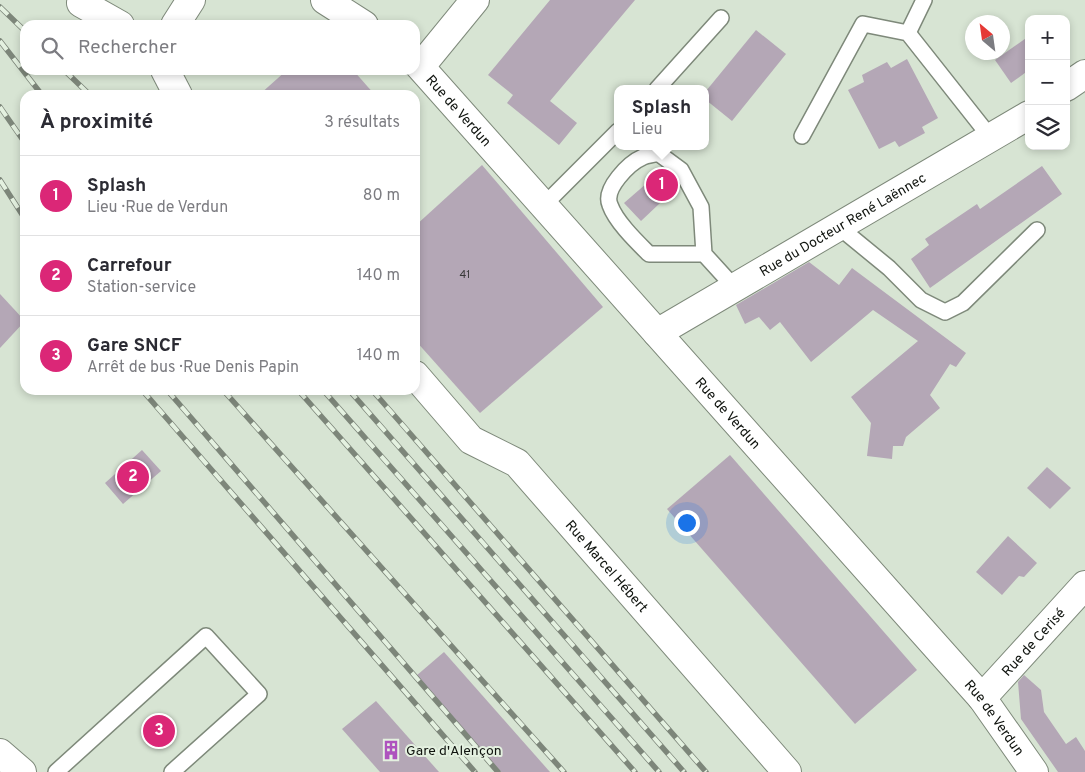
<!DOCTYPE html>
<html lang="fr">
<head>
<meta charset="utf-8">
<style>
	body { margin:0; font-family:Overpass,sans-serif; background:#f2f2f3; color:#2b2b33 }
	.controls { position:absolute; right:15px; top:15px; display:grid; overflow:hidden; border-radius:10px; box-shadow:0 2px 8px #0003 }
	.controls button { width:45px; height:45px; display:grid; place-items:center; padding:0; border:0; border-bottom:1px solid #e1e1e2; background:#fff; color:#2b2b33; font:25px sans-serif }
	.compass { position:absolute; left:965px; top:15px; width:45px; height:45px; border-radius:50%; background:#fff; box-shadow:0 2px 8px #0003; rotate:331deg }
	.you { position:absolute; left:686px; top:522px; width:18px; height:18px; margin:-12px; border:4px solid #fff; border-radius:50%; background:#1a73e8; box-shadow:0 0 0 8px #1a73e833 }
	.badge { display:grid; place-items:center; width:32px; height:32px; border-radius:50%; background:#db2777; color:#fff; font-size:16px; font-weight:700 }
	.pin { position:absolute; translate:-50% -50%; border:2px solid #fff; box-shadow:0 1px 5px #0006 }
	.popup { position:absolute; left:614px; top:85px; width:95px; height:65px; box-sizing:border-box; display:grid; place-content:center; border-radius:10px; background:#fff; filter:drop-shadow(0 1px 4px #0005); font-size:16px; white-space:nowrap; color:#7c7c81 }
	.popup b { font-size:19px; color:#2b2b33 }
	.popup::after { content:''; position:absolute; left:50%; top:100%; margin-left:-10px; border:10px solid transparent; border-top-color:#fff }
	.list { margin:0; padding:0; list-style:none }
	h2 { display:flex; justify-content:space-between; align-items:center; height:65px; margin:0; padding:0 20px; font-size:21px }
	h2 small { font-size:16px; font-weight:400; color:#7c7c81 }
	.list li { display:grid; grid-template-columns:32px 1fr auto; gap:15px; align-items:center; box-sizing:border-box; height:80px; padding:0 20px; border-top:1px solid #e1e1e2 }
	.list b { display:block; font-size:19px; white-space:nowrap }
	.list p { margin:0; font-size:16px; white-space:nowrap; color:#7c7c81 }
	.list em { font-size:16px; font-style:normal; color:#7c7c81 }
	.icon { flex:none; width:28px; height:28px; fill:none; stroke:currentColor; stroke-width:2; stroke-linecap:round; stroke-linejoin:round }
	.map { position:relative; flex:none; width:1085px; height:772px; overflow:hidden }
	.search { position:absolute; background:#fff; box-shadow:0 2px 8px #0003; left:20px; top:20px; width:400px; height:55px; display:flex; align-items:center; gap:12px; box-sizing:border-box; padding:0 18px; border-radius:15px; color:#7c7c81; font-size:19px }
	.panel { position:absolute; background:#fff; box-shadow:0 2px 8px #0003; left:20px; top:90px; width:400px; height:305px; border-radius:15px }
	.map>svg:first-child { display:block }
	.building { fill:#b4a7b6 }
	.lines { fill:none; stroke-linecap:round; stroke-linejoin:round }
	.service-casing { stroke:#7e897a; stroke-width:18 }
	.minor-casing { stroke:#7e897a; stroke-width:30 }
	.service { stroke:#fff; stroke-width:15 }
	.minor { stroke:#fff; stroke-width:28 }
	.rail-casing { stroke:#7d867a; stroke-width:5.5 }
	.rail { stroke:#e4f1e0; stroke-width:4; stroke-dasharray:11; stroke-linecap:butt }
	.labels { text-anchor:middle; stroke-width:4; stroke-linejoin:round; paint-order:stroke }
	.number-label { font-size:11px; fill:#393939 }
	.street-label { font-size:14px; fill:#10140f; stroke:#e4f1e0 }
	.poi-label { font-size:14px; fill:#10140f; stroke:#e4f1e0; text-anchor:start }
</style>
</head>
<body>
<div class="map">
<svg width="1085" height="772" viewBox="0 0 1085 772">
	<rect width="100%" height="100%" fill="#d7e4d3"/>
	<g class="building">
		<path d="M550 0H635L550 101 577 123 559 145 507 103 513 95 488 75Z"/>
		<path d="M756 30 786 54 732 121 706 100V91Z"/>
		<path d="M1029 36V70L1011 83 995 60Z"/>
		<path d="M907 59 938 118 922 127 925 133 899 147 895 141 879 149 848 90 864 82 862 75 887 62 891 68Z"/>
		<path d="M287 70H353L375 95H259Z"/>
		<path d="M482 165 603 307 480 413 415 340V226Z"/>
		<path d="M1042 166 1062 194 930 288 911 259 929 245 925 239 977 204 980 209Z"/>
		<path d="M662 170 677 187 641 221 624 203Z"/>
		<path d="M809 262 839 285 852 268 966 353 956 367 950 364 930 395 940 408 906 437 903 446H893L892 459 867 456 871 423 851 397 918 341 873 310 811 362 780 322 770 330 759 317 745 324 736 305Z"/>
		<path d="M0 294 25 321 0 348Z"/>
		<path d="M142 450 161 471 123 504 105 483Z"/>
		<path d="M730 455 917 670 855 724 667 509Z"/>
		<path d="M1047 467 1071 488 1050 509 1027 488Z"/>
		<path d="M1008 536 1037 563 1024 577 1019 576 1002 595 976 572Z"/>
		<path d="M444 652 550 772H501L416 676Z"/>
		<path d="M1024 675 1041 690 1044 712 1066 744 1076 737 1085 751V772H1058L1021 719 1018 682Z"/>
		<path d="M376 701 439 772H380L342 729Z"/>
	</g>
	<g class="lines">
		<defs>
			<g id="service">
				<path d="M908 33 924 0"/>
				<path d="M657 89 721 18"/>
				<path d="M802 136 863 24 908 33 991 138"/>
				<path d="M544 205 618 131"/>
				<path d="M839 227 889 268 921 300 945 312 963 303 1037 230"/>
				<path d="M704 254H649C637 242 616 222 610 205 603 189 629 163 643 157 648 155 653 155 658 153L681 170 701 207 704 254 735 288"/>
				<path d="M56 772 206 636 259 694 172 772"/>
			</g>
			<g id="minor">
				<path d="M325 0 364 25"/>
				<path d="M81 3 120 25"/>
				<path d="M175 25 191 0"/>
				<path id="s1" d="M415 61 982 698 1034 772"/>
				<path d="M421 66 475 0"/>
				<path d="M165 70 178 95"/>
				<path d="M1066 87 1085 74"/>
				<path id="s2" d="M657 333 1029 115"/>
				<path id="s3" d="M415 375 471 440 517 463 787 772"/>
				<path id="s4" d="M982 698 1085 585"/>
				<path d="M0 753 22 772"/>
			</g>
		</defs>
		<use href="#service" class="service-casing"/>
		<use href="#minor" class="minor-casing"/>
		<use href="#service" class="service"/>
		<use href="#minor" class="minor"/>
		<defs>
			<g id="rail">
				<path d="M0 7 25 31"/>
				<path d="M0 41 42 95"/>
				<path d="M64 70 90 95"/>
				<path d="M0 107 25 143"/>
				<path d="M0 180 25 219"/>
				<path d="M142 390 475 772"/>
				<path d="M167 390 498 772"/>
				<path d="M223 390 564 772"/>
				<path d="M298 390 635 772"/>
				<path d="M323 390 659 772"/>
				<path d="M349 390 684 772"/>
				<path d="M372 390 706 772"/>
			</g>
		</defs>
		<use href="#rail" class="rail-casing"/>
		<use href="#rail" class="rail"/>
	</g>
	<defs>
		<symbol id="building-bare" viewBox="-9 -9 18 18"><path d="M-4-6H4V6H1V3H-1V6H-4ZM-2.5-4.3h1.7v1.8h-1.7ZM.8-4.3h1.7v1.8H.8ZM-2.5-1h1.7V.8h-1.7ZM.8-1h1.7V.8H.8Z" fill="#ae53be" stroke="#e4f1e0" stroke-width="2.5" paint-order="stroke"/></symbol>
	</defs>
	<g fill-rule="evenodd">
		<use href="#building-bare" x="377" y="736" width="28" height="28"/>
	</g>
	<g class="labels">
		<g class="number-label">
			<text x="465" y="278">41</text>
		</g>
		<g class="street-label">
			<text dy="5" stroke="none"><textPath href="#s1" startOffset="66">Rue de Verdun</textPath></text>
			<text dy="5" stroke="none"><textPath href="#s2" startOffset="215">Rue du Docteur René Laënnec</textPath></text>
			<text dy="5" stroke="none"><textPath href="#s1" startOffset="471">Rue de Verdun</textPath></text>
			<text dy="5" stroke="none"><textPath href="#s3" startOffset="274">Rue Marcel Hébert</textPath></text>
			<text dy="5" stroke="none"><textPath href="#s4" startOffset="76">Rue de Cerisé</textPath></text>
			<text dy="5" stroke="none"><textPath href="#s1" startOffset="876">Rue de Verdun</textPath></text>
		</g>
		<g class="poi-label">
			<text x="406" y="755">Gare d'Alençon</text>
		</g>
	</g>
</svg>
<div class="controls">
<button>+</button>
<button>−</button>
<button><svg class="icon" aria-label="layers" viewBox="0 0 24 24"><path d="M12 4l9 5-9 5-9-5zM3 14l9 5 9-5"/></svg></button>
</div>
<svg class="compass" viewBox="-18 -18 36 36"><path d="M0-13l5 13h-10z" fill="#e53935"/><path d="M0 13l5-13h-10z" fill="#7c7c81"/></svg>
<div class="you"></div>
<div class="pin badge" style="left:662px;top:185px">1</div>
<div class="popup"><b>Splash</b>Lieu</div>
<div class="pin badge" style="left:133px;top:477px">2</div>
<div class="pin badge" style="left:159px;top:731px">3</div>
<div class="search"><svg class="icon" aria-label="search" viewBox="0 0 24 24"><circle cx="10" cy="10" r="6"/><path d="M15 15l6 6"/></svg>Rechercher</div>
<section class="panel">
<h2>À proximité<small>3 résultats</small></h2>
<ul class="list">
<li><span class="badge">1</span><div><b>Splash</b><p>Lieu · Rue de Verdun</p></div><em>80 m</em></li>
<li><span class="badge">2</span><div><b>Carrefour</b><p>Station-service</p></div><em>140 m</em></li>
<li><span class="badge">3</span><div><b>Gare SNCF</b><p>Arrêt de bus · Rue Denis Papin</p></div><em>140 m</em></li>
</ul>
</section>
</div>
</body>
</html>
